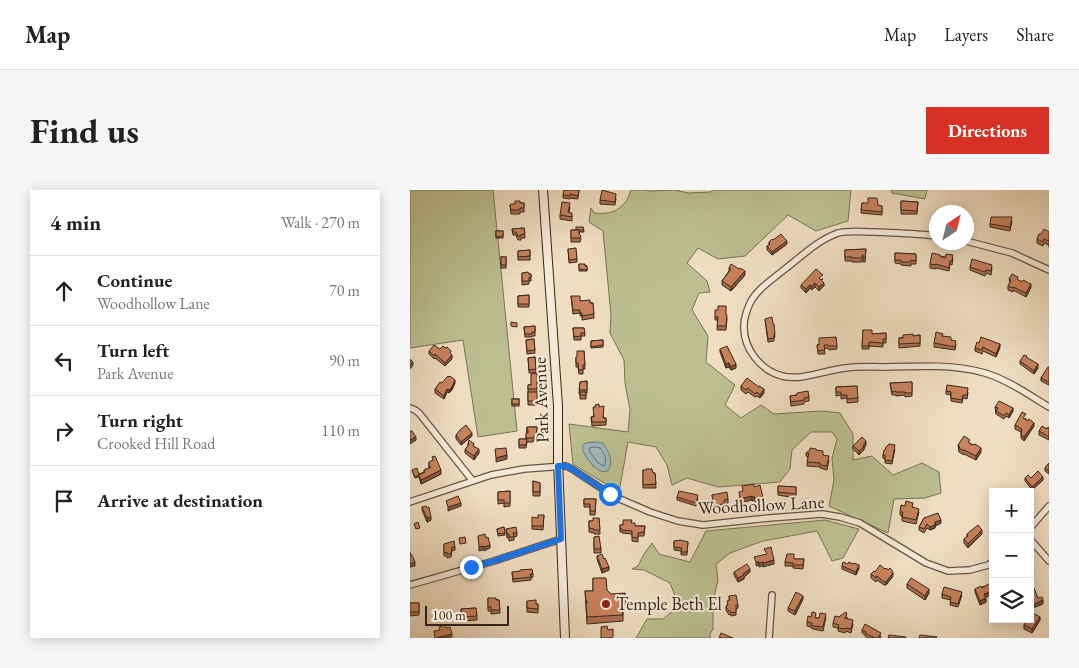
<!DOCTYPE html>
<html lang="en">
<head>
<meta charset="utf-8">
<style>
	body { margin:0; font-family:"EB Garamond",serif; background:#f6f6f6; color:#222 }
	.controls { position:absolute; right:15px; bottom:15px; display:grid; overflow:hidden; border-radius:0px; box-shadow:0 2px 12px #0003 }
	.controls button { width:45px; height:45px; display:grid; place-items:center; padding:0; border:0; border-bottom:1px solid #e0e0e0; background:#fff; color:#222; font:25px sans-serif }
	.compass { position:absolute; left:519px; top:15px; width:45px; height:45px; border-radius:50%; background:#fff; box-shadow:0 2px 12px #0003; rotate:35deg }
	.scale { position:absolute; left:15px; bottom:12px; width:84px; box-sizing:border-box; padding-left:5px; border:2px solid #38261a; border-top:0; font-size:14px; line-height:18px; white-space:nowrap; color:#38261a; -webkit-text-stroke:4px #f5ead7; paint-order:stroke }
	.stop { position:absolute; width:15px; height:15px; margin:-11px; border:4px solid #1a73e8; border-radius:50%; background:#fff }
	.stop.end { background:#1a73e8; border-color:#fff; box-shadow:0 1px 5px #0008 }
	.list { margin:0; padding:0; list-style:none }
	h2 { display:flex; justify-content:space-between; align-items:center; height:65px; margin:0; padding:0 20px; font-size:21px }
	h2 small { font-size:16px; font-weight:400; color:#767676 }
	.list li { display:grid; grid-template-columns:32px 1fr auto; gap:15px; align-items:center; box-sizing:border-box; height:70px; padding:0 20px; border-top:1px solid #e0e0e0 }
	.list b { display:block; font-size:19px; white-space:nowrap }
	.list p { margin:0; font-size:16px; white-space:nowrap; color:#767676 }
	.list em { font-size:16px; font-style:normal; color:#767676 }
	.icon { flex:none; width:28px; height:28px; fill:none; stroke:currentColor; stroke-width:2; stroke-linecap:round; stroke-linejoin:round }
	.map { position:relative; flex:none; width:639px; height:448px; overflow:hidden; border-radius:0px }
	header { display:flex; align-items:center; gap:30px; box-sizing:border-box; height:70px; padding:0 25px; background:#fff; border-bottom:1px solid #e0e0e0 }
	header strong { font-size:24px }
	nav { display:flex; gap:28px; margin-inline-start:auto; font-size:18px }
	.intro { display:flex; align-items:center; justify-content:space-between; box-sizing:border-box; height:120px; padding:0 30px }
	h1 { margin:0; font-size:35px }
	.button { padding:12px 22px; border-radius:0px; background:#d93025; color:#fff; font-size:18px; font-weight:700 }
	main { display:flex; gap:30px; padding:0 30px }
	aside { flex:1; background:#fff; border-radius:0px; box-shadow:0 2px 12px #0003 }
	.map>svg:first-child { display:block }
	.green { fill:#bcc091; stroke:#7a7356; fill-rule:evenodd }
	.water { fill:#9fb9be; stroke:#767e7c }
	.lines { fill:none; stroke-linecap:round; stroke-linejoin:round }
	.shore { stroke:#6c706c; stroke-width:1 }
	.minor-casing { stroke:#665444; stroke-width:8 }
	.secondary-casing { stroke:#38261a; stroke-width:10 }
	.minor { stroke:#f5ead7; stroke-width:5.5 }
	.secondary { stroke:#f5ead7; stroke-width:8 }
	.wall { fill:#ac704f; stroke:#38261a }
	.shaded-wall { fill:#8c5b40; stroke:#38261a }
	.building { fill:#c8825c; stroke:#38261a }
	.route { stroke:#1a73e8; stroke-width:6 }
	.poi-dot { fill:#8f2418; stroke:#f5ead7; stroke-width:2 }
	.labels { text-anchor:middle; stroke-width:4; stroke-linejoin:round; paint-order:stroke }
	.street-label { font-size:18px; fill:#38261a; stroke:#f5ead7 }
	.poi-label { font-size:18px; fill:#38261a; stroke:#f5ead7; text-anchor:start }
</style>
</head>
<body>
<header>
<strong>Map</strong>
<nav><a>Map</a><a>Layers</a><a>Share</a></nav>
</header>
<div class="intro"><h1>Find us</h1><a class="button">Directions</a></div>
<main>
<aside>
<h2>4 min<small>Walk · 270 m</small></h2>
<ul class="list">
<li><svg class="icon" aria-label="ahead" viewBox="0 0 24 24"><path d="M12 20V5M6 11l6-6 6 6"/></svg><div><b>Continue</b><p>Woodhollow Lane</p></div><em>70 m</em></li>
<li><svg class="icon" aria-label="left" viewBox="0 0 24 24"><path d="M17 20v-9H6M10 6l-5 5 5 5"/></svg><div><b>Turn left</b><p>Park Avenue</p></div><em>90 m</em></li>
<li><svg class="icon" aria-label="right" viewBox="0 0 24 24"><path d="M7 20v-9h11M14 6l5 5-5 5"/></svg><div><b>Turn right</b><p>Crooked Hill Road</p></div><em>110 m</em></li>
<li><svg class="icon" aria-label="arrive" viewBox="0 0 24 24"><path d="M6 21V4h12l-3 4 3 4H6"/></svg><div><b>Arrive at destination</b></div></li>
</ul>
</aside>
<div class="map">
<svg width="639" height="448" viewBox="0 0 639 448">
	<rect width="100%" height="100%" fill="#efdec1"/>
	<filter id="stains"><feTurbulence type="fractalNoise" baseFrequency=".004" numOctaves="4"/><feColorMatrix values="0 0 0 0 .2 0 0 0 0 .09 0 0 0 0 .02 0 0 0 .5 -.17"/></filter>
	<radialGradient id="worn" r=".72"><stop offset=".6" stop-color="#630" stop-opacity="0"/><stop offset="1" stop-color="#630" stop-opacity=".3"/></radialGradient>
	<g class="green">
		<path d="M0 0H83L107 241 68 247 53 150 0 158Z"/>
		<path d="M221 0H235L240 1 265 0 278 3 301 2 303 0H441L438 31 406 41 378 25 335 66 308 69 288 58 277 73 297 91 300 102 289 103 282 120 298 146 296 172 325 195 315 215 331 228 351 215 364 224 412 221 430 223 443 244V270L462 266 483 285 512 273 529 282 531 303 515 308 484 309 478 343 419 316 424 290 422 268 427 249 422 242H401L382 260 380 279 370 292 308 297 277 288 262 295 257 275 246 257 218 252 209 302 163 274 159 234 218 242 220 220 215 193 214 170 200 143 201 125 193 41 179 32 181 18 184 23C203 25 215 19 221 0ZM186 252 184 277 174 263 176 253Z"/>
		<path d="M481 0H517L515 9 482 3Z"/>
		<path d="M415 330 449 339 433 368 422 371 407 341 353 351 320 363 306 374 308 390 303 411V439L300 444V448H226L237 429H253L269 416 260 393 234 380 222 379 228 376 234 364 242 353 249 364 280 372 296 341Z"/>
	</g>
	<path class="water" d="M186 252 193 253C199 262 204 271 198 281 195 281 193 282 190 281 184 278 168 260 174 254 176 252 183 253 186 252Z"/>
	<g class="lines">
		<path class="shore" d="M186 257 190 258C194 263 198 270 194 276L188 273 179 261 180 258Z"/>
		<defs>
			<g id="minor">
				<path d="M526 46C507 43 486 43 466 42 454 42 439 40 428 43 408 50 392 66 375 79 363 89 347 99 340 113 337 120 334 128 334 135 333 158 350 180 372 186 393 191 415 180 436 178 448 176 461 177 474 177 506 176 544 174 575 183 598 190 619 205 639 217"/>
				<path d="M556 51 602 63 639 80"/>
				<path d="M0 218 5 220 9 223 62 290"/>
				<path d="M0 312 81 285 114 279 141 277 156 276 162 279 203 306 240 322 268 331 293 335 359 328 412 324 430 327 450 333 516 373 538 381 560 380 578 375 583 372"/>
				<path d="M620 338 639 316"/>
				<path d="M620 349 639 371"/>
				<path d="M0 395 84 371 151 349"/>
				<path d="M359 448 362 405"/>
			</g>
			<path id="secondary" d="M133 0 148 216V270L155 448"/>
		</defs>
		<use href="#minor" class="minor-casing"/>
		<use href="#secondary" class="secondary-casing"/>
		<use href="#minor" class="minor"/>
		<use href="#secondary" class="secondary"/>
	</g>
	<g class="wall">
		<path d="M169 0 168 9 160 8V9L153 8V5Z"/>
		<path d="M206 8 205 15 190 14V10Z"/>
		<path d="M491 11 508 12 507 24H491Z"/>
		<path d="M110 13H114V22H110V24H101L100 15Z"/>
		<path d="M452 13 472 16V25L451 23Z"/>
		<path d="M160 17 159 22 162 26V31L150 29V25Z"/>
		<path d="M602 31 600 41 580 37V34Z"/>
		<path d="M173 37 174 42H169V44L171 49 170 52H161V40H166Z"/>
		<path d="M114 38 115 48H111V50H108L106 45H103L102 39Z"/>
		<rect x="86" y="41" width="7" height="7"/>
		<path d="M639 42V57V55L634 53 633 56 627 53V49L631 44Z"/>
		<path d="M363 50 377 54 362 65 357 60V56L359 55V52Z"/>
		<path d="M158 59 167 69V72L159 73Z"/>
		<path d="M456 59 455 72H453V69H452V72H442V71H435V60Z"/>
		<path d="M120 60V70H108V61Z"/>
		<path d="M485 63 506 64V74H501V76L491 75V74L485 73Z"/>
		<path d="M530 66 543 69 542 75 540 74 539 81 526 78V79L520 78V74Z"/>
		<rect x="91" y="67" width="5" height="11"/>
		<path d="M169 74 177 76V81H169Z"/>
		<path d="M560 77 582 78 581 85 576 83 575 86 560 80Z"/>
		<path d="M319 78 335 85 321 101 312 95V91L319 81Z"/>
		<path d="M112 83 121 84V91H119V94L112 95Z"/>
		<path d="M413 89 411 90 414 96 409 101 405 97 402 100 400 98 396 103 391 98V95Z"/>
		<path d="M599 89 608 90 621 97 616 107 603 100V102L598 100V96L600 93Z"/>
		<path d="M119 105V117H108V106Z"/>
		<path d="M161 106 170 111 183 113 184 128 172 130V126H170V123L163 124Z"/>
		<path d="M316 125 317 129 316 140H307L308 130H305V127Z"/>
		<path d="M355 129 363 134 365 147 364 148V151L358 152Z"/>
		<path d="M125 136V146H122V147H115L114 137Z"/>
		<path d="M163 138H174L175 146H171V150H164Z"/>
		<path d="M453 140 462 144 476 143V153H473V157L459 156V159H452Z"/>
		<path d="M510 145V156L489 158V148Z"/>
		<path d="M532 146 541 150 546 154 545 160 524 157V153Z"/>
		<path d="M426 147 427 159 419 160 418 158 414 159 415 164H408L407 155Z"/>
		<path d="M124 149 125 163 117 164 116 150Z"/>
		<path d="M193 150V157L181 158V151Z"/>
		<path d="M590 157 586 167 573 161 572 164 565 161V158Z"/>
		<path d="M30 159 42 169 35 176 25 168 24 169 19 164V161Z"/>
		<path d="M310 159 326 178 321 180 319 177 316 178 310 162Z"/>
		<path d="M174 161 175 179H173V184H169L168 177H166V167L167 166Z"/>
		<path d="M125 167 126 183H119L118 168Z"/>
		<path d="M617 168 628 178 624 184 610 174V171Z"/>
		<path d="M639 177V195L631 191V188Z"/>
		<path d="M127 183V215H118V195H121Z"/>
		<path d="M39 187 45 193 42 200 39 203 37 202 34 209 25 203V199Z"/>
		<path d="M177 191V203L176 204V209H170V204H169L170 192Z"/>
		<path d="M502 192V206L495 207V205L486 206V205H482L480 193Z"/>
		<path d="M331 196 354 203 350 208 347 206 345 207 338 202 336 204 331 200Z"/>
		<path d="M447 196 448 212 437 213V208L431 209V205L426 206V197Z"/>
		<path d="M536 201 558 202 557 209 553 208 552 213 541 211V205L536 204Z"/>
		<path d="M387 205 399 207V211L394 212V214L381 216 380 206Z"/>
		<rect x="102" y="209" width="7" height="7"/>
		<path d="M186 217H189L194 228H196V235L182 236 181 227H183Z"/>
		<path d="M585 217 603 221 599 228 596 226 594 229 586 224Z"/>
		<path d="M616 228 615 229 624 236 614 251 611 248V242L605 239V235Z"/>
		<path d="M117 237H127L126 249H124L123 252H117L116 258H109V249H116Z"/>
		<path d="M639 238V250L629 245V241Z"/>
		<path d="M46 245 62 246 51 255 46 249Z"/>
		<path d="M58 253 64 256 69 263 64 270 55 263V260L58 256Z"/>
		<path d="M560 253 571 262 566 270 554 264V265L549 262 548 255Z"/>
		<path d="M456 255 454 258V260L449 265 443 259V256Z"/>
		<path d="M485 259 482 274 475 273V269L473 268V265L475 260Z"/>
		<path d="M406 260 419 270 417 280 410 278V277L397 276 398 267 396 266V263Z"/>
		<path d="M19 272 31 284 11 294 9 287 5 288 2 280 9 284 14 282V280L19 278Z"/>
		<path d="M639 273V284L635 281V278Z"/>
		<path d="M233 280 243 283H245L246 298H233Z"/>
		<path d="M615 288H621L633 290 622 300 615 291Z"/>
		<path d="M123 291 130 293V306H123Z"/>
		<path d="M368 296 386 297V308L368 305Z"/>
		<path d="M100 301V316L94 317V313L88 314V302Z"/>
		<path d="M302 305 318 309V313L314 314V317L304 319Z"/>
		<path d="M267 307 288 309 286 316 267 310Z"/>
		<path d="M174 309H186L185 325H180V317H174Z"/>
		<path d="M12 317 21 330 17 332 12 320Z"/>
		<path d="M503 317 509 322 506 334 492 331V326L490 325V322Z"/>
		<path d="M134 325 133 340 122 339V336L128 328Z"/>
		<path d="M189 328 190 344H184V343L179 342V331H182Z"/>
		<path d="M514 328 531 333 525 336V338L520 340 517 338 514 343 509 340V337Z"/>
		<path d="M221 333 225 336H235L234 346H228V352L222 351V344L212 343V342H210V335H213Z"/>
		<path d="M94 337 95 345 88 346 87 339Z"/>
		<path d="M96 339 107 343V346L104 347V350L99 351V348H97Z"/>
		<path d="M557 344H572L558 358 554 353V349L557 347Z"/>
		<path d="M184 347 191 359V363H184Z"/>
		<path d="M264 351 278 352 277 365H271V361L264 360Z"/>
		<path d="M34 354 45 357V360L42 361 41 367 37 368V366H34Z"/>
		<path d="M187 366 199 380 192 383 187 369Z"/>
		<path d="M384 369H394L393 379 383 378V376H375V372Z"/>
		<path d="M432 376 449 378 446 385 432 379Z"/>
		<path d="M102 382 123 384V387L121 388V390L103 392Z"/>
		<path d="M324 382H340L334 387V389L328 392 324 385Z"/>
		<path d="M465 382 483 386 476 395H474L467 390 466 392 461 388V384Z"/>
		<path d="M183 388 201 404 216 413V420H213V431L177 434 175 401H183Z"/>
		<path d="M497 394 519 403 515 410 497 398Z"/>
		<path d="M583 394V404L575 407 576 412 570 415 565 402V399Z"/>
		<path d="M532 404 552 405 548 417 540 415 541 410 532 408Z"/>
		<path d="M319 406 328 415V418L326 419V425L321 426 320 424 319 425 316 420V417L319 411Z"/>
		<path d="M78 408 89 410 90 423 81 424V421H78Z"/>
		<path d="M393 409 385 425 378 421V418Z"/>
		<path d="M117 411 126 414H128V423L117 422Z"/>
		<path d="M0 413H9V425L0 426Z"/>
		<path d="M66 418 67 430 52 431 51 419Z"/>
		<path d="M416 427 413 441 403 439 401 438V437L397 436V432L406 428Z"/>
		<path d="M429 427H437V428L443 434 441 443 436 441 435 443 428 441V438L423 437V433Z"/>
		<path d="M630 430 622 443 614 439V435Z"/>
		<path d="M452 440 471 446 470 448H458L455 446V445L452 443Z"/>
	</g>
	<g class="shaded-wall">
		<path d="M377 51V54L362 65V62Z"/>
		<path d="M335 81V85L321 101V97Z"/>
		<path d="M405 93V97L402 100V96Z"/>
		<path d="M414 93V96L409 101V97Z"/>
		<path d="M621 94V97L616 107V103Z"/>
		<path d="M400 95V98L396 103V99Z"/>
		<path d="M590 154V157L586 167V164Z"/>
		<path d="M42 165V169L35 176V173Z"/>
		<path d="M3 172V175L0 179V175Z"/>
		<path d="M319 173V177L316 178V174Z"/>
		<path d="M326 174V178L321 180V177Z"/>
		<path d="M628 174V178L624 184V181Z"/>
		<path d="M45 190V193L39 203V200Z"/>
		<path d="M37 199V202L34 209V206Z"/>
		<path d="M354 199V203L350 208V205Z"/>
		<path d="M603 218V221L599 228V225Z"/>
		<path d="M624 233V236L614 251V247Z"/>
		<path d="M62 243V246L51 255V252Z"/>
		<path d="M6 247V250L0 254V250Z"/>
		<path d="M456 251V255L454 258V260L449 265V261Z"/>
		<path d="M571 258V262L566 270V266Z"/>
		<path d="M69 259V263L64 270V266Z"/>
		<path d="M97 265V269L86 272V268Z"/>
		<path d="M31 280V284L11 294V290Z"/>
		<path d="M633 287V290L622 300V297Z"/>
		<path d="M342 306V310L330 313V309Z"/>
		<path d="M342 307H345V310L342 311Z"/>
		<path d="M353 307V310L345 312V308Z"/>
		<path d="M51 313V316L38 321V317Z"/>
		<path d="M21 327V330L17 332V328Z"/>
		<path d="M531 330V333L525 336V332Z"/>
		<path d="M525 335V338L520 340V337Z"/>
		<path d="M572 340V344L558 358V354Z"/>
		<path d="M80 355V358L74 361V357Z"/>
		<path d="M73 356V360L69 361V357Z"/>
		<path d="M364 370V374L353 377V373Z"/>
		<path d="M5 372V376L0 377V374Z"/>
		<path d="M346 372H349V375L346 376Z"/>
		<path d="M353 372V376L349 377V373Z"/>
		<path d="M449 375V378L446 385V382Z"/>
		<path d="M199 377V380L192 383V379Z"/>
		<path d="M340 379V382L334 387V389L328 392V388Z"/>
		<path d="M483 383V386L476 395V392Z"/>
		<path d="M519 399V403L515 410V406Z"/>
		<path d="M583 401V404L574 408V404Z"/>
		<path d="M393 406V409L385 425V421Z"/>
		<path d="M576 408V412L570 415V411Z"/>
		<path d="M633 410V414L623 418V415Z"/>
		<path d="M630 427V430L622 443V439Z"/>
		<path d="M42 444V447L25 448Z"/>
	</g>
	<g class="building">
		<path d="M154 0H169L168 6 160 4V6L153 5Z"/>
		<path d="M192 0 206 4 205 12 190 10Z"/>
		<path d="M458 8H467L468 15 472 16V22L451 20 452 13H458Z"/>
		<path d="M105 11H110V13H114V18H110V20H101L100 15 101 14H105Z"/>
		<path d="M491 11 508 12 507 21 491 20Z"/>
		<path d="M152 12 160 13 158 22 162 23V27L150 25Z"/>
		<path d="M535 17 545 18V20L552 21 551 22H530V19L535 20Z"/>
		<path d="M581 27H602L600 37 580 34Z"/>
		<path d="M166 37H173L174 40H166Z"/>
		<path d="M114 38 115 44 110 45 111 46H108L106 42H103L102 39Z"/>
		<path d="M634 39 639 42V51L634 49 633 52 627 49 629 44H631Z"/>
		<path d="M161 40H169V44L171 46 170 48H161Z"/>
		<path d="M86 41H93V46L86 47Z"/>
		<path d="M371 44 377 51 362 62 357 56 360 54 359 52 362 49 363 50Z"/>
		<path d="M166 58 167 69 159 70 158 59Z"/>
		<path d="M456 59 455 68H453V65H452V68H442V67H435V60Z"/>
		<path d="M120 60V66L108 67V61Z"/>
		<path d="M485 63 506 64V71L501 70V72H491V70H485Z"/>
		<path d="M522 63 530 65V66L535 68 536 64 543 65 542 71H540L539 78 526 74V75L520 74Z"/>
		<rect x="91" y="67" width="5" height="8"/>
		<path d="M562 69 582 75 581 81 576 80 575 82 560 77Z"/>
		<path d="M169 74H175V76H177V80L169 79Z"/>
		<path d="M321 74 329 79 330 78 335 81 321 97 312 91 321 79 319 78Z"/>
		<path d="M406 79 413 85 409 88 414 93 409 97 405 93 402 96 400 95 396 99 391 95Z"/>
		<path d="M118 82 119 84H121V87H119V91H112V83Z"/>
		<path d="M602 84 608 87 607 89 612 92 613 90 621 94 616 103 603 97V98L598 96 601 90 599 89Z"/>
		<path d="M119 105V114H108V106Z"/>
		<path d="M161 106H170V111L180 110V113H183L184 124 172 126V123H170V120H163Z"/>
		<path d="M308 116H316V125H317L316 136H307L308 127H305V120H308Z"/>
		<path d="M362 127 363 134H364L365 144H364V148L358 149 355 129Z"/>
		<path d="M101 132 107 133V137L101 136Z"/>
		<path d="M125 136V142H122V144H115L114 137Z"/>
		<path d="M163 138H174L175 143H171V146L164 147Z"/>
		<path d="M453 140H462V144L476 143V149H473V153L459 152V156H452Z"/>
		<path d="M526 142 533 144 532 146 541 147V150L546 151 545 157 524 153Z"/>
		<path d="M503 144V146L510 145V153L489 154V148H493V145Z"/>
		<path d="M426 147 427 156H419L418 155H414L415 160 408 161 407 155H409V148Z"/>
		<path d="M571 147 590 154 586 164 573 157 572 160 565 158 567 152 569 153Z"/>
		<path d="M124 149 125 160 117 161 116 150Z"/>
		<path d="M193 150V155L181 157V151Z"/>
		<path d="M24 155 30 159 33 156 35 158 37 157 41 161 40 163 42 165 35 173 25 164 24 166 19 161Z"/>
		<path d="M317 156 326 174 321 177 319 173 316 174 310 159Z"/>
		<path d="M167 161H174L175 175H173V180H169L168 173H166V167L167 166Z"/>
		<path d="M614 165 617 166 616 167 628 174 624 181 610 171Z"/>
		<path d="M125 167 126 179 119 180 118 168Z"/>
		<path d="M0 169 3 172 0 175Z"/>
		<path d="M638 177H639V192L631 188Z"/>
		<path d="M127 183V199H118V195H121V184Z"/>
		<path d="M38 186 39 187 40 186 45 190 42 197 39 200 37 199 34 206 25 199 30 192 32 193Z"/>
		<path d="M337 188 349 197V196L354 199 350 205 347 202 345 204 338 198 336 200 331 196Z"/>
		<path d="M177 191V200H169L170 192Z"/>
		<path d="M502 192V203H495V202H486V201L482 202 480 193Z"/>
		<path d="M537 195 558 198 557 205H553L552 210 541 208V202L536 201Z"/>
		<path d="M447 196 448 208 437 209V205H431V202H426V197Z"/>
		<path d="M398 201 399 207 394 208V210L381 212 380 206 387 205V203Z"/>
		<rect x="118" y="202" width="9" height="9"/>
		<rect x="170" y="202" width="6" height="3"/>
		<rect x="102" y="209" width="7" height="5"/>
		<path d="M589 211 603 218 599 225 596 223 594 226 586 221 588 218 585 217Z"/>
		<path d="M189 214V217L194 216 193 228H196V232H182L181 227H184L183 217H186L185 215Z"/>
		<path d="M612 222 616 224 613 228 618 231 619 229 624 233 614 247 611 245 612 241 611 240 612 239 605 235Z"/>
		<path d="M56 235 62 243 51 252 46 245 50 240Z"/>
		<path d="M632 236 637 239 638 237 639 238V247L629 241Z"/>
		<path d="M117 237H127L126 246H124L123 248H116V243H118V240H117Z"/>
		<path d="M0 241H2L6 247 0 250Z"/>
		<path d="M554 246 560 250 558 252 562 255 563 254 565 255V254L571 258 566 266 554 260V261L549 258 550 257 548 255Z"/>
		<path d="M452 247 456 251 453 256 454 257 449 261 443 256Z"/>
		<path d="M109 249H117L116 255H109Z"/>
		<path d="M59 250 64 254 63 256 69 259 64 266 55 260 59 254 58 253Z"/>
		<path d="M479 254 485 255 482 271 475 270V265H473L474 260H475L476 257Z"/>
		<path d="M96 258 97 265 86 268 85 259Z"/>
		<path d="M400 258 406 259V260L413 261V265L419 266 417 276 410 275V273L397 272 399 263H396L400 260Z"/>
		<path d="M25 266 31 280 11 290 9 285 15 282 14 280 21 277 19 276V272L23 270 22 267Z"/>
		<path d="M639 273V281L635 278Z"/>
		<path d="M7 278 9 285 5 287 2 280Z"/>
		<path d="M236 279H242L243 283H245L246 294 233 295V280H236Z"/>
		<path d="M628 281 633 287 622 297 615 288 618 285 621 288Z"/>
		<path d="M123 291 130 293V302H123Z"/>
		<path d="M344 294V297L350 295 353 307 345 308V307H342V306L330 309 329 302 333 301 332 296Z"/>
		<path d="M368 296 386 297V304L368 302Z"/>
		<path d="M100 301V313H94V310H88V302Z"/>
		<path d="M269 301 288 305 286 313 267 307Z"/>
		<path d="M317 302 318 309 314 310V314L304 315 302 305Z"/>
		<path d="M48 306 51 313 38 317 36 311Z"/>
		<path d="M174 309H186L185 321H180V314H174Z"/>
		<path d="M496 311 503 313 502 317 509 319 506 330 492 327 493 322H490L491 315 495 316Z"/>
		<path d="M16 316 17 318 19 317 21 327 17 328 12 317Z"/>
		<path d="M528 323 531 330 525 332V335L520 337 517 334 514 339 509 337 514 328Z"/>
		<path d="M128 325H134L133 336H122V327L128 328Z"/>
		<path d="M183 328H189L190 340H184V339L179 338V331H182L183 330Z"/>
		<path d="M213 330H222L221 333H225V336H235L234 342 228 343V348L222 347V341L212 340V339H210V335H213Z"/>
		<path d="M8 332 10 338 6 339 4 334Z"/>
		<path d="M568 335 572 340 558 354 554 349 558 346 557 344Z"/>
		<path d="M94 337 95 343 88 344 87 339Z"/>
		<path d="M106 337 107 343H103L104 347H99V344H97L96 339Z"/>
		<path d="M75 344 76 348 78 347 80 355 74 357 73 356 69 357 68 346Z"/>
		<path d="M189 346 191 359H184V347Z"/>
		<path d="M55 347 56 353 50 354 49 348Z"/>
		<path d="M270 350 278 352 277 362H271L272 358 264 357V351Z"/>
		<path d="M44 351 45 357H42L41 364H37V362L34 363V354Z"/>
		<path d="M361 357 364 370 353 373V372L349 373V372H346L344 367 357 364 354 359Z"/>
		<path d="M0 362 1 365H2L5 372 0 374Z"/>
		<path d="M192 364 194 369 195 368 199 377 192 379 187 366Z"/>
		<path d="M377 364H384V369H394L393 375H383V373L375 372Z"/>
		<path d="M433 372 438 374 439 372 443 374 444 373 449 375 446 382 432 376Z"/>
		<path d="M337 374 340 379 333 384 334 385 328 388 324 382Z"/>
		<path d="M470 375 475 379 476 378 478 380 480 378 482 380 483 383 476 392H474L467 386 466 388 461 384 464 381 465 382Z"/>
		<path d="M122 379 123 384H120L121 387 103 389 102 382 110 381V380Z"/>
		<path d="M183 388H196L197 400 201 404 215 403 216 413 212 414 213 425 177 427 176 413H177V411H176L175 401H183Z"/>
		<path d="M501 388 519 399 515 406 497 394Z"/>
		<path d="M582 392 583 394V401L574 404 576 408 570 411 565 399 571 396 572 398Z"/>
		<path d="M623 396 628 408 632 407 633 410 623 415 620 410V397Z"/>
		<path d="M534 397 552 402 548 414 540 412 541 407 532 404Z"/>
		<path d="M386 402 393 406 385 421 378 418Z"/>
		<path d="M326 405 328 415H326V422L321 423 320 421H319L316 417 318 415 317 411 320 410 319 406Z"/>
		<path d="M78 408H86V410H89L90 420H81V417H78Z"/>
		<path d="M126 410V414H128V419L117 418V411Z"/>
		<rect x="0" y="413" width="9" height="9"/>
		<path d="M66 418 67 426 52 427 51 419Z"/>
		<path d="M402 422 406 423 405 428H409L410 423 416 424 413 437 403 436 401 435 402 433 397 432 398 426 401 427Z"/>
		<path d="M436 422 437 424 435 428 443 430 441 439 436 438 435 439 428 438 429 435 423 433 425 426 429 427 430 426Z"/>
		<path d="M623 423 630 427 622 439 614 435 617 429H620Z"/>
		<path d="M455 434 471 443 468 448H465L455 443 456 442 452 440Z"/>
		<path d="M35 435 36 438 40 437 42 444 25 448 24 441 30 440 29 437Z"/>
		<path d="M197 436 198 440 203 439V446L202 448H191V437Z"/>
		<path d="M311 443 323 448H309Z"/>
		<path d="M479 445 496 447V448H478Z"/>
		<path d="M510 445 527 447 526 448H509Z"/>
	</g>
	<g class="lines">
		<path class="route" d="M61 377 84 371 151 349 148 276H156L162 279 200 304"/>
	</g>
	<circle class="poi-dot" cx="196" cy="414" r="5"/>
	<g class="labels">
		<g class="street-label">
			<text transform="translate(131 210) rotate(-92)" y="6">Park Avenue</text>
			<text transform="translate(351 315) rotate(-3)" y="6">Woodhollow Lane</text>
		</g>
		<g class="poi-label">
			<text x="206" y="420">Temple Beth El</text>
		</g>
	</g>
	<rect width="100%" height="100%" filter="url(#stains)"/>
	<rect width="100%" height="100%" fill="url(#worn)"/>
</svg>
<div class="controls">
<button>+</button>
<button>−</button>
<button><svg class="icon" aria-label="layers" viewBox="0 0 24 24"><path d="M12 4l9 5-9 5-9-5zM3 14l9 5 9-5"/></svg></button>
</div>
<svg class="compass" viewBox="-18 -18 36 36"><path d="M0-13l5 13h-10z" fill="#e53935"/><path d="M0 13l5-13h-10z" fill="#767676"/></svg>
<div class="scale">100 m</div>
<div class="stop" style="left:200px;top:304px"></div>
<div class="stop end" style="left:61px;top:377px"></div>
</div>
</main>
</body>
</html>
